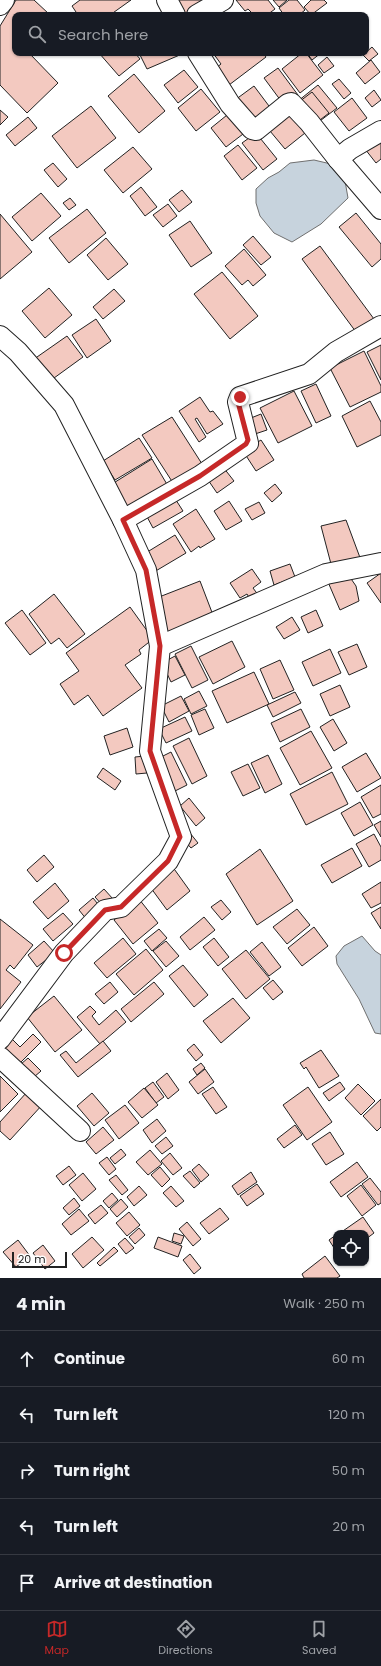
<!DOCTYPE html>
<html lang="en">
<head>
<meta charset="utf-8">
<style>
	body { margin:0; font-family:Poppins,sans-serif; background:#242831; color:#f1f3f6 }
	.controls { position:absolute; right:12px; bottom:12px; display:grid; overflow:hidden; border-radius:8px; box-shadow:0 1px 3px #0004 }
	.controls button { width:36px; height:36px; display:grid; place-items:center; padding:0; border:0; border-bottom:1px solid #363941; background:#171b24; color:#f1f3f6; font:20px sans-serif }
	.scale { position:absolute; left:12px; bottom:10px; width:55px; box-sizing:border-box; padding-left:4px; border:2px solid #222; border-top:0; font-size:11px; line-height:14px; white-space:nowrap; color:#222; -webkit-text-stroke:3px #fff; paint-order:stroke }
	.stop { position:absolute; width:12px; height:12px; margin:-9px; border:3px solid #c62828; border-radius:50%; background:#fff }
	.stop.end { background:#c62828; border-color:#fff; box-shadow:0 1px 4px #0008 }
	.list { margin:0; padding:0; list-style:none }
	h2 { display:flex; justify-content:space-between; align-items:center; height:52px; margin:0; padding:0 16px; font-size:17px }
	h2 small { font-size:13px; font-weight:400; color:#9ea1a6 }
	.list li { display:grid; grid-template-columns:26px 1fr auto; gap:12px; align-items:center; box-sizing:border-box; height:56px; padding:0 16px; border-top:1px solid #363941 }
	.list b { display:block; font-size:15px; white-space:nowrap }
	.list em { font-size:13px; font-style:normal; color:#9ea1a6 }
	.icon { flex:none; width:22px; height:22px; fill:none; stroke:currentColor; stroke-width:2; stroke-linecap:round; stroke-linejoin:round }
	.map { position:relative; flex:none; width:381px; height:1278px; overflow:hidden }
	.search { position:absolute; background:#171b24; box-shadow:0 1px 3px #0004; left:12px; right:12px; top:12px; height:44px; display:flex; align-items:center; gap:10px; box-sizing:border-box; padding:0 14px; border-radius:8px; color:#9ea1a6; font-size:15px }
	.sheet { height:332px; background:#171b24 }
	nav { display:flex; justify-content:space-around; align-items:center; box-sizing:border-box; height:56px; border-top:1px solid #363941; background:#171b24; font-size:11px; color:#9ea1a6 }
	nav a { display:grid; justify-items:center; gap:2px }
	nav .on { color:#c62828 }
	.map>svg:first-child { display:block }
	.water { fill:#c7d3dd; stroke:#6f6f6f }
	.building { fill:#f3c9c0; stroke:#222 }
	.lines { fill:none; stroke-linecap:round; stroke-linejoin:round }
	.minor-casing { stroke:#222; stroke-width:22 }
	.minor { stroke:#fff; stroke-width:20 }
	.route { stroke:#c62828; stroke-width:5 }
</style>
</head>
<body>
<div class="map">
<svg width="381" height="1278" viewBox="0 0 381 1278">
	<rect width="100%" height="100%" fill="#fff"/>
	<g class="water">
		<path d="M314 160 331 164 345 181 348 198 321 224 292 242 274 233 260 216 256 203V189L268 178 279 172 290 163Z"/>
		<path d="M362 936 375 951 381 955V1034L375 1033 359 999 337 964 336 956 344 946Z"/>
	</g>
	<g class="building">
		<path d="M16 0H34L49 14 47 15H15V53H29L58 83 27 113 0 85V26Z"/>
		<path d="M80 0H131L110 15H78L72 6Z"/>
		<path d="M176 0H217L196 15H186Z"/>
		<path d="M236 0H268L275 9 267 15H254L248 9 245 11Z"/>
		<path d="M273 0H287L279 7Z"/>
		<path d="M289 0H297L305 10 299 15H284L279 8Z"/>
		<path d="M311 0H324L327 3 311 15 304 7Z"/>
		<path d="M372 47 378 54 369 61 363 55Z"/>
		<path d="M99 53H135L140 59 119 76Z"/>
		<path d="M139 53H182V54L147 69Z"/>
		<path d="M213 53H263L266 57 229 85 216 68 221 64Z"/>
		<path d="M302 53H306L323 75 300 93 282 69Z"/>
		<path d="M307 53H321L312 60Z"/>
		<path d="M327 57 334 66 324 73 318 65Z"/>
		<path d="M371 60 380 72 365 84 356 73Z"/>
		<path d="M278 68 298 95 284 105 264 78Z"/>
		<path d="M184 70 198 87 178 103 164 85Z"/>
		<path d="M134 74 165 111 139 133 108 96Z"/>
		<path d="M339 79 351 93 344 99 332 84Z"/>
		<path d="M318 85 337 108 316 124 298 101Z"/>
		<path d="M254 86 272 110 254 124 235 100Z"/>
		<path d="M201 89 220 112 196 131 178 108Z"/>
		<path d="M374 90 381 100 372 107 365 98Z"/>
		<path d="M312 92 329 113 316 123 299 102Z"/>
		<path d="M352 98 367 118 349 131 334 112Z"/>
		<path d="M91 106 116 138 77 168 52 136Z"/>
		<path d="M285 109 305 133 285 149 265 125Z"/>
		<path d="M0 110 8 117 0 125Z"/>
		<path d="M232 111 247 131 226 147 211 128Z"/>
		<path d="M28 117 37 128 15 146 6 135Z"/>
		<path d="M256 133 277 159 263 170 242 143Z"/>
		<path d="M381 135V159L376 163 365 149Z"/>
		<path d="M238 145 257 168 242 180 224 156Z"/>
		<path d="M133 147 152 169 123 193 104 170Z"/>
		<path d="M53 163 67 179 58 187 44 170Z"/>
		<path d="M141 187 157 207 145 216 130 196Z"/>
		<path d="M182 190 192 202 179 212 169 200Z"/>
		<path d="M41 193 61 216 32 241 12 217Z"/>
		<path d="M70 198 76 205 69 210 63 203Z"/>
		<path d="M168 204 177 216 163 227 153 215Z"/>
		<path d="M87 209 106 233 69 263 49 238Z"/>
		<path d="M356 213 381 244V259L372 267 339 227Z"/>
		<path d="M0 214 32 252 0 279Z"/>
		<path d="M190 221 212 253 191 267 169 235Z"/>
		<path d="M253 236 271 257 261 265 243 245Z"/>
		<path d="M106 238 128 264 108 280 87 255Z"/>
		<path d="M320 246 374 319 356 332 302 259Z"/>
		<path d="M244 249 266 275 253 286 248 280 242 285 225 266Z"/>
		<path d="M222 272 258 316 230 339 194 294Z"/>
		<path d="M49 288 72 315 45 338 22 311Z"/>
		<path d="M114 289 125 301 103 319 93 307Z"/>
		<path d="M96 319 111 341 87 358 72 335Z"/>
		<path d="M67 336 83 357 43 386 27 364Z"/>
		<path d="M381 345V380L367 352Z"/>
		<path d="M364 351 381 386V392L350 407 330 368Z"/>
		<path d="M316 384 331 416 316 423 301 391Z"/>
		<path d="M294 391 312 426 278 443 260 408Z"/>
		<path d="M200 397 210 412 213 411 223 424 207 434 197 418 195 419 206 437 199 442 179 411Z"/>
		<path d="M370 401 381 422V435L357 447 342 416Z"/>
		<path d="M261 414 267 430 252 435 246 420Z"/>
		<path d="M172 417 204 467 175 486 142 435Z"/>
		<path d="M139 438 152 458 115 480 103 461Z"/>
		<path d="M261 440 274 460 256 471 243 451Z"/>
		<path d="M152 459 168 486 129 510 112 484Z"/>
		<path d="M223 467 234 481 217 493 206 477Z"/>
		<path d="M275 484 282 493 272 502 264 493Z"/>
		<path d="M174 497 183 511 153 528 145 513Z"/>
		<path d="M229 501 242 521 226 530 214 511Z"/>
		<path d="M259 502 265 513 252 520 245 509Z"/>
		<path d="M196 509 215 539 200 548 199 546 191 552 173 524Z"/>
		<path d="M346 520 362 563 331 564 321 526Z"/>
		<path d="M175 535 186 553 154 572 144 554Z"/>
		<path d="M290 564 295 577 274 585 270 571Z"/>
		<path d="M252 569 261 582 253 588 259 596 251 601 247 594 240 598 230 583Z"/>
		<path d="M347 573 356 586 359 601 340 610 328 582Z"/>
		<path d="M381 573V603L367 583Z"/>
		<path d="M200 581 213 615 167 633 154 599Z"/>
		<path d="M54 594 85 634 67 648 59 638 51 644 29 614Z"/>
		<path d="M130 607 153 639 139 650 141 654 125 665 142 688 103 716 88 695 74 705 60 684 79 671 66 653Z"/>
		<path d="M22 610 46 643 30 655 5 623Z"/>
		<path d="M316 610 323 626 308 633 301 617Z"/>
		<path d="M292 617 300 630 284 639 276 627Z"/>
		<path d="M232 641 245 667 213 684 199 657Z"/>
		<path d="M357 644 367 667 349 675 338 652Z"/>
		<path d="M191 646 208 680 192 688 175 654Z"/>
		<path d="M330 649 341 673 313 686 302 662Z"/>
		<path d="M175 656 185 675 171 682 162 663Z"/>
		<path d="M280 660 294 690 273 699 260 669Z"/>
		<path d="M254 672 269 704 227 723 212 691Z"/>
		<path d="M340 685 350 707 330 716 320 694Z"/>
		<path d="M199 691 207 706 191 714 184 699Z"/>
		<path d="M295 692 301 703 273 717 267 705Z"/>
		<path d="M181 696 189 711 169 722 161 706Z"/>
		<path d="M205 709 214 728 199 735 191 715Z"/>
		<path d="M301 709 310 727 280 742 271 723Z"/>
		<path d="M185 717 192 731 166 743 159 729Z"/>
		<path d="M333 719 347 743 334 751 320 727Z"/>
		<path d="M127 728 133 747 110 755 104 736Z"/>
		<path d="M311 731 332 768 300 785 280 748Z"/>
		<path d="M189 738 207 776 192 784 173 746Z"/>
		<path d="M171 752 187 785 173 792 157 759Z"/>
		<path d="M366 753 381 778 357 792 342 767Z"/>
		<path d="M268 755 282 784 265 793 251 763Z"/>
		<path d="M145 756 147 773 136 774 135 757Z"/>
		<path d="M248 764 260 788 243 796 231 772Z"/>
		<path d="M103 768 121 781 115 790 97 777Z"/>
		<path d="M332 772 348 804 306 825 290 794Z"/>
		<path d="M381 785V814L373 818 361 797Z"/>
		<path d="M189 798 205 818 196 826 180 806Z"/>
		<path d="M360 802 373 825 354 836 341 813Z"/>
		<path d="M381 821V837L374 825Z"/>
		<path d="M190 833 198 843 191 848 183 839Z"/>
		<path d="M374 834 381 847V860L369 867 356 844Z"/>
		<path d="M352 848 362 866 332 883 321 865Z"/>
		<path d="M260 849 293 901 257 925 226 874Z"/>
		<path d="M44 855 54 867 37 882 27 870Z"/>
		<path d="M172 866 190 891 167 910 148 884Z"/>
		<path d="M381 882V903L371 908 362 894Z"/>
		<path d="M55 883 69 901 48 919 33 902Z"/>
		<path d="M104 889 113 899 104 907 95 897Z"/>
		<path d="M93 898 102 909 87 920 79 910Z"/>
		<path d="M139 899 158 923 133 944 114 920Z"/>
		<path d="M221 900 231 912 222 920 211 907Z"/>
		<path d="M381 907V929L371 913Z"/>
		<path d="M297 909 310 925 287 944 273 927Z"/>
		<path d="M63 913 73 924 53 941 43 929Z"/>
		<path d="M204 917 215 930 190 950 180 937Z"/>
		<path d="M0 919 33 945 14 969 10 965 6 970 21 982 0 1009Z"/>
		<path d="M314 927 328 946 302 966 288 948Z"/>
		<path d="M159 929 167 938 152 951 144 941Z"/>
		<path d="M123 938 136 954 107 978 94 963Z"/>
		<path d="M214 938 229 957 218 966 203 947Z"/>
		<path d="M44 941 55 953 37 967 28 955Z"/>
		<path d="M166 941 179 956 166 967 153 951Z"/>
		<path d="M262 942 281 967 269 976 250 952Z"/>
		<path d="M146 949 163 970 134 995 116 974Z"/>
		<path d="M246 950 270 979 246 999 222 969Z"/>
		<path d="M183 965 208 995 194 1007 169 976Z"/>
		<path d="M273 980 283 992 273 1000 263 988Z"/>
		<path d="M110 982 118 992 104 1004 95 994Z"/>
		<path d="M154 982 164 994 131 1022 121 1009Z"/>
		<path d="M54 996 82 1030 55 1052 27 1017Z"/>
		<path d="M233 998 250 1018 221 1043 203 1021Z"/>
		<path d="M90 1006 96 1012 92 1016 99 1025 116 1010 126 1022 100 1044 77 1017Z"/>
		<path d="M33 1034 41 1042 20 1063 2 1045 10 1037 20 1047Z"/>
		<path d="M103 1041 111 1051 78 1077 60 1055 66 1051 76 1063Z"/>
		<path d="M194 1044 203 1055 196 1061 187 1050Z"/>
		<path d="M321 1050 339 1076 319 1088 306 1067 304 1069 300 1063Z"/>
		<path d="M28 1058 41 1071 34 1077 21 1064Z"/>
		<path d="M201 1063 205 1068 197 1075 193 1069Z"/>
		<path d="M205 1069 214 1082 198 1094 189 1082Z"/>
		<path d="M167 1073 179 1090 168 1099 156 1082Z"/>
		<path d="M0 1076 18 1094 0 1112Z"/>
		<path d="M153 1082 164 1097 156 1103 145 1088Z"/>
		<path d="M340 1082 345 1089 329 1101 323 1093Z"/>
		<path d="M358 1084 375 1101 361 1115 345 1098Z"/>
		<path d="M213 1087 227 1107 216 1114 202 1094Z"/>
		<path d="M308 1087 332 1122 307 1140 283 1105Z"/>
		<path d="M144 1088 158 1105 142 1118 128 1102Z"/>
		<path d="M27 1092 43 1104 10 1140 0 1131V1122Z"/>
		<path d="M92 1093 109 1113 94 1126 77 1106Z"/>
		<path d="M381 1099V1127L377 1131 363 1116Z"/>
		<path d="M125 1105 139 1123 119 1139 105 1120Z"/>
		<path d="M157 1119 166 1131 152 1143 143 1130Z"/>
		<path d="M295 1125 302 1135 284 1148 277 1139Z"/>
		<path d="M103 1127 114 1140 96 1154 86 1142Z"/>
		<path d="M330 1132 344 1154 326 1165 312 1144Z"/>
		<path d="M166 1137 173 1146 162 1154 155 1146Z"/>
		<path d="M121 1149 126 1155 115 1164 110 1158Z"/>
		<path d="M150 1150 162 1164 148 1175 136 1162Z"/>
		<path d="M170 1153 182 1168 173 1175 161 1161Z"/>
		<path d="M107 1157 116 1169 109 1175 99 1163Z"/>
		<path d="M357 1162 368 1177 341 1197 330 1182Z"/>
		<path d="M199 1164 209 1175 201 1182 192 1170Z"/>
		<path d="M69 1166 76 1175 63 1185 56 1176Z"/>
		<path d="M160 1167 170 1179 162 1187 151 1175Z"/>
		<path d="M190 1171 200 1183 194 1188 183 1176Z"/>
		<path d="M251 1172 257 1182 238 1195 232 1186Z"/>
		<path d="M83 1173 96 1189 82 1201 69 1185Z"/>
		<path d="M116 1175 128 1190 122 1195 109 1180Z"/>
		<path d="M370 1178 381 1192V1203L378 1205 362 1184Z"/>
		<path d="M257 1184 264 1194 247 1206 240 1196Z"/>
		<path d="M361 1185 376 1205 362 1216 347 1196Z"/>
		<path d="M139 1186 147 1195 134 1206 127 1197Z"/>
		<path d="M171 1186 184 1201 176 1207 163 1193Z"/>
		<path d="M112 1193 118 1200 109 1208 103 1201Z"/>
		<path d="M74 1198 80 1206 69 1215 63 1208Z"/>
		<path d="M121 1199 128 1207 117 1217 110 1209Z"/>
		<path d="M101 1205 108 1213 95 1224 88 1215Z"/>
		<path d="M220 1208 229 1219 209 1234 200 1223Z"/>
		<path d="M79 1209 89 1221 71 1235 62 1224Z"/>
		<path d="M129 1212 140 1225 127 1236 116 1223Z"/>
		<path d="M363 1217 374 1233 366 1239V1233H340Z"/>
		<path d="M187 1222 201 1239 193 1246 179 1229Z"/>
		<path d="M139 1228 145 1235 135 1244 129 1237Z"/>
		<path d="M174 1233 184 1236 181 1244 172 1241Z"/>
		<path d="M336 1235V1251L329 1240Z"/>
		<path d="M92 1237 104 1250 83 1268 72 1254Z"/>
		<path d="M158 1237 182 1246 178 1257 154 1248Z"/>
		<path d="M125 1238 134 1248 126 1254 118 1244Z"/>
		<path d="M18 1240 30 1256 16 1267 3 1252Z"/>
		<path d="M43 1245 55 1261 45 1269 33 1253Z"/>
		<path d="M114 1247 118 1251 100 1266 97 1263Z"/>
		<path d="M190 1254 201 1268 194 1274 183 1260Z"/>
		<path d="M325 1256 340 1276 337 1278H304L302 1274Z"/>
	</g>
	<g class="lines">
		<defs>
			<g id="minor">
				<path d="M167 0 175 15"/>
				<path d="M0 5 4 0"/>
				<path d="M197 15 223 0"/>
				<path d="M198 53 230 104 252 129 256 130 288 104 291 103 309 122 338 159 381 209"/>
				<path d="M338 159 350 149 381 131"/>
				<path d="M0 336 18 352 64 405 123 520 146 570 160 646 150 751 181 837 168 861 121 907 105 910 64 953 0 1039"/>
				<path d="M123 520 200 476 248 443 238 402 240 397 309 374 336 352 381 326"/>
				<path d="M160 646 326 574 381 563"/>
				<path d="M0 1057 80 1131"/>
			</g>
		</defs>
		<use href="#minor" class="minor-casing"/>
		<use href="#minor" class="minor"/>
	</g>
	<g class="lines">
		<path class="route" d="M64 953 105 910 121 907 168 861 180 837 150 751 160 646 146 570 123 520 200 476 246 444 248 440 238 402 240 397"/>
	</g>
</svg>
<div class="controls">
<button><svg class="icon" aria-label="locate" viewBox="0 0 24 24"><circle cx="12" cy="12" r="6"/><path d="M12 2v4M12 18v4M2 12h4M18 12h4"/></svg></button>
</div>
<div class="scale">20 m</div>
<div class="stop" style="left:64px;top:953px"></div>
<div class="stop end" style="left:240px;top:397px"></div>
<div class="search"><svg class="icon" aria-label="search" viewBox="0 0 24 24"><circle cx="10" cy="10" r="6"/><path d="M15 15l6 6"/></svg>Search here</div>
</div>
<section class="sheet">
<h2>4 min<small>Walk · 250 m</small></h2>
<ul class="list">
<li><svg class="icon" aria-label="ahead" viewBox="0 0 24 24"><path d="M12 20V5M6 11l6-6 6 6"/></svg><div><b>Continue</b></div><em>60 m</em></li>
<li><svg class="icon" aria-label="left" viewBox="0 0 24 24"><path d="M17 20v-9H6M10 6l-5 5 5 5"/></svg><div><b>Turn left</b></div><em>120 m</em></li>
<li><svg class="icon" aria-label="right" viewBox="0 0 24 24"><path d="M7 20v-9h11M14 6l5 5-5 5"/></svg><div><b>Turn right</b></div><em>50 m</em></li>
<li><svg class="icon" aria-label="left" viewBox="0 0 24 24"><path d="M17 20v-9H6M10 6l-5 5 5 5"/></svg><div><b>Turn left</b></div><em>20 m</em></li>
<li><svg class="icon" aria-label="arrive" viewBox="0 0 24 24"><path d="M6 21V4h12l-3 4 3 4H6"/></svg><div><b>Arrive at destination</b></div></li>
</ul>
</section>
<nav>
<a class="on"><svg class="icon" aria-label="map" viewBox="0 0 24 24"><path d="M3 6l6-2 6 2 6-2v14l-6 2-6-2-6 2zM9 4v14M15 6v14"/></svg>Map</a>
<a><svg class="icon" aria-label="directions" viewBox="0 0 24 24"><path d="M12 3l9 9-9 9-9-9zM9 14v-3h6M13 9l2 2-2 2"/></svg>Directions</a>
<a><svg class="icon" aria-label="saved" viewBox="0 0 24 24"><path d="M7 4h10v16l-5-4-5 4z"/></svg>Saved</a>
</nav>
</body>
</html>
